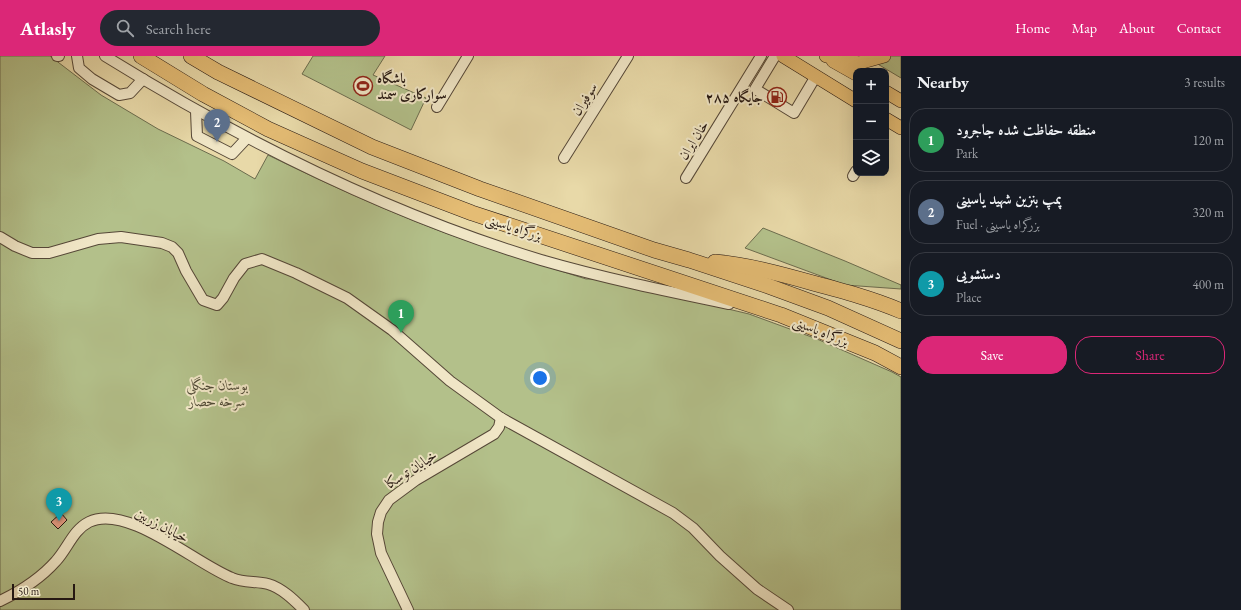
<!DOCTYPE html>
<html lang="en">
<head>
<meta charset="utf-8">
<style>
	body { margin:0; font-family:"EB Garamond",Amiri,serif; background:#242831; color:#f1f3f6 }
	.controls { position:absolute; right:12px; top:12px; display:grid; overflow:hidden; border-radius:8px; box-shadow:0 4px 16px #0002 }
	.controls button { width:36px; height:36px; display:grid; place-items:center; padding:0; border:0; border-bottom:1px solid #363941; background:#171b24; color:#f1f3f6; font:20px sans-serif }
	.scale { position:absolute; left:12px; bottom:10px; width:63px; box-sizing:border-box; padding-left:4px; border:2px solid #261812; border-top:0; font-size:11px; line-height:14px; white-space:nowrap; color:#261812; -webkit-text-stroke:3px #f0e6c6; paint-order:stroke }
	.you { position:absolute; left:540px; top:322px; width:14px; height:14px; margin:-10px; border:3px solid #fff; border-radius:50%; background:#1a73e8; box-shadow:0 0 0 6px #1a73e833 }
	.badge { display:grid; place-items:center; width:26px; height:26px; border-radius:50%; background:#db2777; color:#fff; font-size:13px; font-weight:700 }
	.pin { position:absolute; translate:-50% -33px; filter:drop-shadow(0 1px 2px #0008) }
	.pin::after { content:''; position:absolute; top:21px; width:14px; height:12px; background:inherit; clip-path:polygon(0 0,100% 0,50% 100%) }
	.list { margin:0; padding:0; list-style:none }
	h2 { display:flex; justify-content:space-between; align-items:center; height:52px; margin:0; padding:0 16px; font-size:17px }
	h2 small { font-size:13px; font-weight:400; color:#9ea1a6 }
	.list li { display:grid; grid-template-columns:26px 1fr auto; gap:12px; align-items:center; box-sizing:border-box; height:64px; margin:0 8px 8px; padding:0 8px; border:1px solid #363941; border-radius:16px }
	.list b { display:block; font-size:15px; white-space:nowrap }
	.list p { margin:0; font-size:13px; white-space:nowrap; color:#9ea1a6 }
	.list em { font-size:13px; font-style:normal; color:#9ea1a6 }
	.actions { display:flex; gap:8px; padding:12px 16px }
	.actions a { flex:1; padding:9px 0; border:1px solid #db2777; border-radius:16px; text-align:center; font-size:14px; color:#db2777 }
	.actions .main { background:#db2777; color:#fff }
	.icon { flex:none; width:22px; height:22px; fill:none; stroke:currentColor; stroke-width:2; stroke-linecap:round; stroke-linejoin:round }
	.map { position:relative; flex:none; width:901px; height:554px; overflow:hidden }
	header { display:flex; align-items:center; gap:24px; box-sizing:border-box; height:56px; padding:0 20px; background:#db2777; color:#fff }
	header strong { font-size:19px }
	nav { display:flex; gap:22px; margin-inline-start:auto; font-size:14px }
	.search { width:280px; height:36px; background:#242831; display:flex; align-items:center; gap:10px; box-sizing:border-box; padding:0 14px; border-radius:22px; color:#9ea1a6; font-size:15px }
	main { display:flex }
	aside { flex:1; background:#171b24 }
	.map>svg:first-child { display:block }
	.green { fill:#b3c08a; stroke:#6c6c4e }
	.building { fill:#e59c83; stroke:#261812 }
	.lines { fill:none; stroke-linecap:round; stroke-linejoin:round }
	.minor-casing { stroke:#564838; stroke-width:12 }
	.major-casing { stroke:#261812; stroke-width:14 }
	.highway-casing { stroke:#261812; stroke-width:16 }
	.minor { stroke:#f0e6c6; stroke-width:10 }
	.major { stroke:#e4bc74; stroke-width:13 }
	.highway { stroke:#e4bc74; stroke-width:15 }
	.labels { text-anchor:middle; stroke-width:4; stroke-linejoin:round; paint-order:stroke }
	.poi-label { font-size:14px; font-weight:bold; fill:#261812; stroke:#f0e6c6; text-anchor:start }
	.street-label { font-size:14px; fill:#261812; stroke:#f0e6c6 }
	.park-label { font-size:14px; font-style:italic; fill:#504a36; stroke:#f0e6c6 }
</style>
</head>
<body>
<header>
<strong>Atlasly</strong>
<div class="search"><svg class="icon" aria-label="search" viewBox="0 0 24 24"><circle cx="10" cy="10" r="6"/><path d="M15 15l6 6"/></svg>Search here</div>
<nav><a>Home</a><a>Map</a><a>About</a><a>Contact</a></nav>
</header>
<main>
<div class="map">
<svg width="901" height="554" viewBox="0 0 901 554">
	<rect width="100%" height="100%" fill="#e8d9a8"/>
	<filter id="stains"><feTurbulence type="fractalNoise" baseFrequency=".005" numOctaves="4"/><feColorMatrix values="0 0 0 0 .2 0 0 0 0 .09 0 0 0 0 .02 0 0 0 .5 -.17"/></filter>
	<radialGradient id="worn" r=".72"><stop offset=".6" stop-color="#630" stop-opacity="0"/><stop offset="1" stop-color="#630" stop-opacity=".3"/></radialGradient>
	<g class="green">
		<path d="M0 0H50L101 39 158 73 224 105 255 123 268 99C323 126 378 151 435 173 485 192 536 207 586 223H602L749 258 817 283 892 316 901 321V554H0Z"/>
		<path d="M313 0H385L373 19 426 42 411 74 302 18Z"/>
		<path d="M888 0H901V22L876 7Z"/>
		<path d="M763 172 845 205 901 229V233L845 229 745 192Z"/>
	</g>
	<path class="building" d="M61 457 67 464 58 473 51 466Z"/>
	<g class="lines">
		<defs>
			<g id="minor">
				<path d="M57 0H59"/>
				<path d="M77 0 79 12 92 23 119 39 130 37 143 23"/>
				<path d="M105 0C242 85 386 157 541 204 603 222 666 235 729 248"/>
				<path d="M775 0 755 33 794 57 816 20"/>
				<path d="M437 51 468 0"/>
				<path d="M196 55 197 80 232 98 247 82"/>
				<path d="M564 102 628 0"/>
				<path d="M853 120 856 115"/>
				<path d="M686 122 761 0"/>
				<path d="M0 181 15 190 32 197H49L98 183 121 181 162 187 172 191 178 197 186 215 203 244 217 249 223 242 234 222 245 208 262 203 296 217 347 242 392 274 450 325 501 362 673 457 693 472 720 500 757 533 788 554"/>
				<path d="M0 545C21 535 41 522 56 505 68 492 73 474 89 466 127 447 196 508 232 522 244 527 256 525 268 528 282 532 294 544 304 554"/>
				<path d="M408 554 381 497 377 478 378 466 381 456 389 444 416 424 494 378 499 371 501 362"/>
			</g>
			<g id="major">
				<path d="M783 0 856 45"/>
				<path d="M826 0 859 7 884 0"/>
				<path d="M833 5 856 18"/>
				<path d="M886 36 901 45"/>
				<path d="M886 63 901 72"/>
			</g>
			<g id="highway">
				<path d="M141 0 203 38 268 73 362 115 472 157 781 259 875 297 901 311"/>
				<path d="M191 0 218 16 372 91 480 133 654 194 689 204 768 230 828 252 901 285"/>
				<path d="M715 206C748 209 781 218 813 227 843 235 873 243 901 255"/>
			</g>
		</defs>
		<use href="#minor" class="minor-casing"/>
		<use href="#major" class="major-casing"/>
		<use href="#highway" class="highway-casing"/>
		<use href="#minor" class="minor"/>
		<use href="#major" class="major"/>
		<use href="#highway" class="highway"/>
	</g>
	<defs>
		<symbol id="stadium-ring" viewBox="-11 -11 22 22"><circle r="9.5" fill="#f0e6c6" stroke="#8f2418" stroke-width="1.5"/><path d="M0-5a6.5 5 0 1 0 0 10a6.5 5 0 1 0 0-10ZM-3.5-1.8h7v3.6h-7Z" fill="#8f2418"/></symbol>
		<symbol id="fuel-ring" viewBox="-11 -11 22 22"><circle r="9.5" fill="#f0e6c6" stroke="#8f2418" stroke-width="1.5"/><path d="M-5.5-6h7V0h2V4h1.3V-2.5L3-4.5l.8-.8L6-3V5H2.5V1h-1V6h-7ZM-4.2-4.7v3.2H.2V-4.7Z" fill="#8f2418"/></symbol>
	</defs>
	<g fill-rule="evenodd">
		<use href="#stadium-ring" x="352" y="19" width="22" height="22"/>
		<use href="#fuel-ring" x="766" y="30" width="22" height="22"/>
	</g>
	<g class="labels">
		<g class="poi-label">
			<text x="377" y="27">باشگاه<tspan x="377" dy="16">سوارکاری سمند</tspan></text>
			<text x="763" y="46" text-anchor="end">جایگاه ۲۸۵</text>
		</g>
		<g class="street-label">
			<text transform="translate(584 43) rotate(-58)" y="5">سوفیران</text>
			<text transform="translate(693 84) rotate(-58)" y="5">خان ایران</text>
			<text transform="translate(514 171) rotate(18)" y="5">بزرگراه یاسینی</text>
			<text transform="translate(821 275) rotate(22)" y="5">بزرگراه یاسینی</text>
			<text transform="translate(411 413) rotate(-33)" y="5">خیابان توسکا</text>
			<text transform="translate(162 469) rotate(28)" y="5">خیابان زربین</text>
		</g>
		<g class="park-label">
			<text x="217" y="334">بوستان جنگلی<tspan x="217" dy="16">سرخه حصار</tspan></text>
		</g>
	</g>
	<rect width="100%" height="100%" filter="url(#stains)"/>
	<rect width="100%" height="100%" fill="url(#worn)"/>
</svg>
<div class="controls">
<button>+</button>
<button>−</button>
<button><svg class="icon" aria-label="layers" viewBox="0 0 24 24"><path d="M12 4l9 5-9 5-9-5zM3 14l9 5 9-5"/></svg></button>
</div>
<div class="scale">50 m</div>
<div class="you"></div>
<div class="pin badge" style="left:401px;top:277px;background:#2e9e5b">1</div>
<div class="pin badge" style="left:217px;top:86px;background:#5c6f8a">2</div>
<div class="pin badge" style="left:59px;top:465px;background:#0f9aa8">3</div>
</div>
<aside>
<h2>Nearby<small>3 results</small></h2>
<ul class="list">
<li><span class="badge" style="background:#2e9e5b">1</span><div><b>منطقه حفاظت شده جاجرود</b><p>Park</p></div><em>120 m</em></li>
<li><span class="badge" style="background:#5c6f8a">2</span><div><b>پمپ بنزین شهید یاسینی</b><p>Fuel · بزرگراه یاسینی</p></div><em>320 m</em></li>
<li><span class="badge" style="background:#0f9aa8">3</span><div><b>دستشویی</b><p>Place</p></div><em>400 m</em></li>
</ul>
<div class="actions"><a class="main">Save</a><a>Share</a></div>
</aside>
</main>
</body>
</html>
